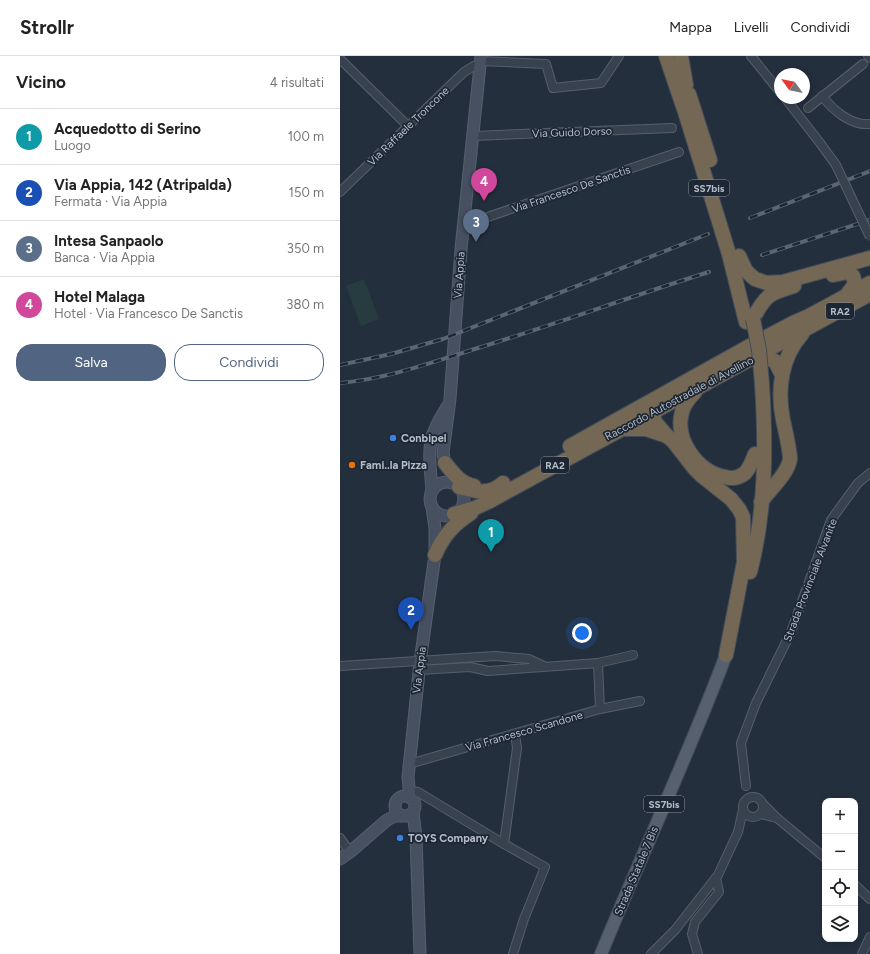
<!DOCTYPE html>
<html lang="it">
<head>
<meta charset="utf-8">
<style>
	body { margin:0; font-family:Figtree,sans-serif; background:#f2f2f2; color:#222 }
	.controls { position:absolute; right:12px; bottom:12px; display:grid; overflow:hidden; border-radius:8px; box-shadow:0 2px 6px #0003 }
	.controls button { width:36px; height:36px; display:grid; place-items:center; padding:0; border:0; border-bottom:1px solid #e0e0e0; background:#fff; color:#222; font:20px sans-serif }
	.compass { position:absolute; left:434px; top:12px; width:36px; height:36px; border-radius:50%; background:#fff; box-shadow:0 2px 6px #0003; rotate:303deg }
	.you { position:absolute; left:242px; top:577px; width:14px; height:14px; margin:-10px; border:3px solid #fff; border-radius:50%; background:#1a73e8; box-shadow:0 0 0 6px #1a73e833 }
	.badge { display:grid; place-items:center; width:26px; height:26px; border-radius:50%; background:#516482; color:#fff; font-size:13px; font-weight:700 }
	.pin { position:absolute; translate:-50% -33px; filter:drop-shadow(0 1px 2px #0008) }
	.pin::after { content:''; position:absolute; top:21px; width:14px; height:12px; background:inherit; clip-path:polygon(0 0,100% 0,50% 100%) }
	.list { margin:0; padding:0; list-style:none }
	h2 { display:flex; justify-content:space-between; align-items:center; height:52px; margin:0; padding:0 16px; font-size:17px }
	h2 small { font-size:13px; font-weight:400; color:#767676 }
	.list li { display:grid; grid-template-columns:26px 1fr auto; gap:12px; align-items:center; box-sizing:border-box; height:56px; padding:0 16px; border-top:1px solid #e0e0e0 }
	.list b { display:block; font-size:15px; white-space:nowrap }
	.list p { margin:0; font-size:13px; white-space:nowrap; color:#767676 }
	.list em { font-size:13px; font-style:normal; color:#767676 }
	.actions { display:flex; gap:8px; padding:12px 16px }
	.actions a { flex:1; padding:9px 0; border:1px solid #516482; border-radius:16px; text-align:center; font-size:14px; color:#516482 }
	.actions .main { background:#516482; color:#fff }
	.icon { flex:none; width:22px; height:22px; fill:none; stroke:currentColor; stroke-width:2; stroke-linecap:round; stroke-linejoin:round }
	.map { position:relative; flex:none; width:530px; height:898px; overflow:hidden }
	header { display:flex; align-items:center; gap:24px; box-sizing:border-box; height:56px; padding:0 20px; background:#fff; border-bottom:1px solid #e0e0e0 }
	header strong { font-size:19px }
	nav { display:flex; gap:22px; margin-inline-start:auto; font-size:14px }
	main { display:flex }
	aside { flex:1; background:#fff }
	.map>svg:first-child { display:block }
	.green { fill:#263c3f }
	.lines { fill:none; stroke-linecap:round; stroke-linejoin:round }
	.street-casing { stroke:#565f6c; stroke-width:10 }
	.secondary-casing { stroke:#565f6c; stroke-width:13 }
	.primary-casing { stroke:#414a57; stroke-width:14 }
	.highway-casing { stroke:#434c59; stroke-width:16 }
	.street { stroke:#38414e; stroke-width:8 }
	.secondary { stroke:#465061; stroke-width:11 }
	.primary { stroke:#56606e; stroke-width:12 }
	.highway { stroke:#746855; stroke-width:14 }
	.rail-casing { stroke:#5a6575; stroke-width:4 }
	.rail { stroke:#1d2633; stroke-width:2.5; stroke-dasharray:8; stroke-linecap:butt }
	.street-bridge-casing { stroke:#565f6c; stroke-width:10; stroke-linecap:butt }
	.highway-bridge-casing { stroke:#434c59; stroke-width:16; stroke-linecap:butt }
	.street-bridge { stroke:#38414e; stroke-width:8 }
	.highway-bridge { stroke:#746855; stroke-width:14 }
	.shop-dot { fill:#3f7fe0; stroke:#1d2633; stroke-width:1.5 }
	.food-dot { fill:#e8710a; stroke:#1d2633; stroke-width:1.5 }
	.labels { text-anchor:middle; stroke-width:3.5; stroke-linejoin:round; paint-order:stroke }
	.shield { fill:#1d2633; stroke:#878f9c; stroke-width:1 }
	.shield-label { font-size:10px; font-weight:bold; fill:#b4bcc9 }
	.street-label { font-size:11px; fill:#b4bcc9; stroke:#1d2633 }
	.poi-label { font-size:11px; font-weight:bold; fill:#b4bcc9; stroke:#1d2633; text-anchor:start }
</style>
</head>
<body>
<header>
<strong>Strollr</strong>
<nav><a>Mappa</a><a>Livelli</a><a>Condividi</a></nav>
</header>
<main>
<aside>
<h2>Vicino<small>4 risultati</small></h2>
<ul class="list">
<li><span class="badge" style="background:#0f9aa8">1</span><div><b>Acquedotto di Serino</b><p>Luogo</p></div><em>100 m</em></li>
<li><span class="badge" style="background:#1a4fb4">2</span><div><b>Via Appia, 142 (Atripalda)</b><p>Fermata · Via Appia</p></div><em>150 m</em></li>
<li><span class="badge" style="background:#5c6f8a">3</span><div><b>Intesa Sanpaolo</b><p>Banca · Via Appia</p></div><em>350 m</em></li>
<li><span class="badge" style="background:#d1479c">4</span><div><b>Hotel Malaga</b><p>Hotel · Via Francesco De Sanctis</p></div><em>380 m</em></li>
</ul>
<div class="actions"><a class="main">Salva</a><a>Condividi</a></div>
</aside>
<div class="map">
<svg width="530" height="898" viewBox="0 0 530 898">
	<rect width="100%" height="100%" fill="#242f3e"/>
	<path class="green" d="M24 223 39 263 21 270 6 230Z"/>
	<g class="lines">
		<defs>
			<g id="street">
				<path d="M411 0 440 36"/>
				<path d="M528 0 530 2"/>
				<path d="M0 3 68 70"/>
				<path d="M141 5 206 8 213 32 261 27 279 0"/>
				<path d="M482 40C493 54 511 70 530 68"/>
				<path d="M445 42 480 87 496 109"/>
				<path d="M468 52 523 8"/>
				<path d="M133 80 332 72"/>
				<path d="M0 136 124 16 134 10 140 9"/>
				<path d="M124 169 339 96"/>
				<path d="M258 607 260 653"/>
				<path d="M0 610 155 600 189 603 204 610"/>
				<path d="M79 614 130 611 148 615 258 607 293 599"/>
				<path d="M69 708 260 653 300 645"/>
				<path d="M406 730 401 687 416 647 451 576 491 464 518 427 530 417"/>
				<path d="M70 735 78 736 164 788 205 811 184 863 173 898"/>
				<circle cx="413" cy="751" r="10"/>
				<path d="M421 758 437 762 423 748"/>
				<path d="M437 762 485 802"/>
				<path d="M0 782 10 796"/>
				<path d="M164 788 177 692 175 678"/>
				<path d="M515 829 530 843"/>
				<path d="M311 898 335 874 378 819 398 776 403 754"/>
				<path d="M358 898 352 878 355 866 379 836 376 822"/>
				<path d="M522 898 530 881"/>
			</g>
			<g id="secondary">
				<path d="M108 413 105 407 103 397 110 343 121 193 141 0"/>
				<circle cx="107" cy="443" r="17"/>
				<path d="M92 435C91 415 86 391 95 373 98 365 103 358 107 351"/>
				<circle cx="65" cy="750" r="10"/>
				<path d="M70 742 68 721 80 606 95 499V472L92 451"/>
				<path d="M73 756 76 781 80 898"/>
				<path d="M0 803 10 796 47 764 55 760H62"/>
			</g>
			<path id="primary" d="M261 898C302 798 348 700 386 599"/>
			<g id="highway">
				<path d="M326 0 345 56 389 198 406 266"/>
				<path d="M341 0 346 29"/>
				<path d="M349 38 370 104"/>
				<path d="M399 200 406 215 415 223 427 227 443 226 530 202"/>
				<path d="M493 219 508 216 513 220 515 228 506 240"/>
				<path d="M413 263C425 239 430 237 454 230"/>
				<path d="M415 302 423 301 435 305 442 319"/>
				<path d="M355 336C349 342 344 348 342 356 334 384 358 416 385 421 392 423 399 422 405 417 410 412 412 405 415 398"/>
				<path d="M314 349 313 357 315 366 327 380 333 385 354 412 362 420 391 443 399 453 403 461 404 506 386 599"/>
				<path d="M285 373H306L327 380"/>
				<path d="M230 390 415 287 453 267 469 260 530 227"/>
				<path d="M105 407C113 417 121 428 134 430"/>
				<path d="M119 431C135 435 149 440 163 427"/>
				<path d="M421 446C429 434 448 418 450 403 450 394 445 373 443 364 437 334 441 301 462 278"/>
				<path d="M114 458 135 452 148 446 530 238"/>
				<path d="M95 499C103 480 114 468 131 457"/>
				<path d="M410 516C426 455 426 390 422 328"/>
			</g>
		</defs>
		<use href="#street" class="street-casing"/>
		<use href="#secondary" class="secondary-casing"/>
		<use href="#primary" class="primary-casing"/>
		<use href="#highway" class="highway-casing"/>
		<use href="#street" class="street"/>
		<use href="#secondary" class="secondary"/>
		<use href="#primary" class="primary"/>
		<use href="#highway" class="highway"/>
		<defs>
			<g id="rail">
				<path d="M410 162 530 115"/>
				<path d="M422 199 530 164"/>
				<path d="M0 309 51 298 103 283 368 178"/>
				<path d="M0 327C47 323 93 306 138 292 216 268 292 240 369 216"/>
			</g>
		</defs>
		<use href="#rail" class="rail-casing"/>
		<use href="#rail" class="rail"/>
		<defs>
			<path id="street-bridge" d="M496 109 530 181"/>
			<path id="highway-bridge" d="M413 263 419 294 422 328"/>
		</defs>
		<use href="#street-bridge" class="street-bridge-casing"/>
		<use href="#highway-bridge" class="highway-bridge-casing"/>
		<use href="#street-bridge" class="street-bridge"/>
		<use href="#highway-bridge" class="highway-bridge"/>
	</g>
	<g class="shop-dot">
		<circle cx="53" cy="382" r="4"/>
		<circle cx="60" cy="782" r="4"/>
	</g>
	<circle class="food-dot" cx="12" cy="409" r="4"/>
	<g class="labels">
		<g class="shield">
			<rect x="349" y="124" width="40" height="16" rx="3"/>
			<rect x="486" y="247" width="28" height="16" rx="3"/>
			<rect x="201" y="401" width="28" height="16" rx="3"/>
			<rect x="304" y="740" width="40" height="16" rx="3"/>
		</g>
		<g class="shield-label">
			<text x="369" y="136">SS7bis</text>
			<text x="500" y="259">RA2</text>
			<text x="215" y="413">RA2</text>
			<text x="324" y="752">SS7bis</text>
		</g>
		<g class="street-label">
			<text transform="translate(68 70) rotate(-44)" y="4">Via Raffaele Troncone</text>
			<text transform="translate(232 76) rotate(-2)" y="4">Via Guido Dorso</text>
			<text transform="translate(231 133) rotate(-19)" y="4">Via Francesco De Sanctis</text>
			<text transform="translate(119 219) rotate(-86)" y="4">Via Appia</text>
			<text transform="translate(339 342) rotate(-28)" y="4">Raccordo Autostradale di Avellino</text>
			<text transform="translate(470 524) rotate(-69)" y="4">Strada Provinciale Alvanite</text>
			<text transform="translate(79 614) rotate(-83)" y="4">Via Appia</text>
			<text transform="translate(184 675) rotate(-16)" y="4">Via Francesco Scandone</text>
			<text transform="translate(296 815) rotate(-67)" y="4">Strada Statale 7 Bis</text>
		</g>
		<g class="poi-label">
			<text x="61" y="386">Conbipel</text>
			<text x="20" y="413">Fami..la Pizza</text>
			<text x="68" y="786">TOYS Company</text>
		</g>
	</g>
</svg>
<div class="controls">
<button>+</button>
<button>−</button>
<button><svg class="icon" aria-label="locate" viewBox="0 0 24 24"><circle cx="12" cy="12" r="6"/><path d="M12 2v4M12 18v4M2 12h4M18 12h4"/></svg></button>
<button><svg class="icon" aria-label="layers" viewBox="0 0 24 24"><path d="M12 4l9 5-9 5-9-5zM3 14l9 5 9-5"/></svg></button>
</div>
<svg class="compass" viewBox="-18 -18 36 36"><path d="M0-13l5 13h-10z" fill="#e53935"/><path d="M0 13l5-13h-10z" fill="#767676"/></svg>
<div class="you"></div>
<div class="pin badge" style="left:151px;top:496px;background:#0f9aa8">1</div>
<div class="pin badge" style="left:71px;top:574px;background:#1a4fb4">2</div>
<div class="pin badge" style="left:136px;top:186px;background:#5c6f8a">3</div>
<div class="pin badge" style="left:144px;top:145px;background:#d1479c">4</div>
</div>
</main>
</body>
</html>
